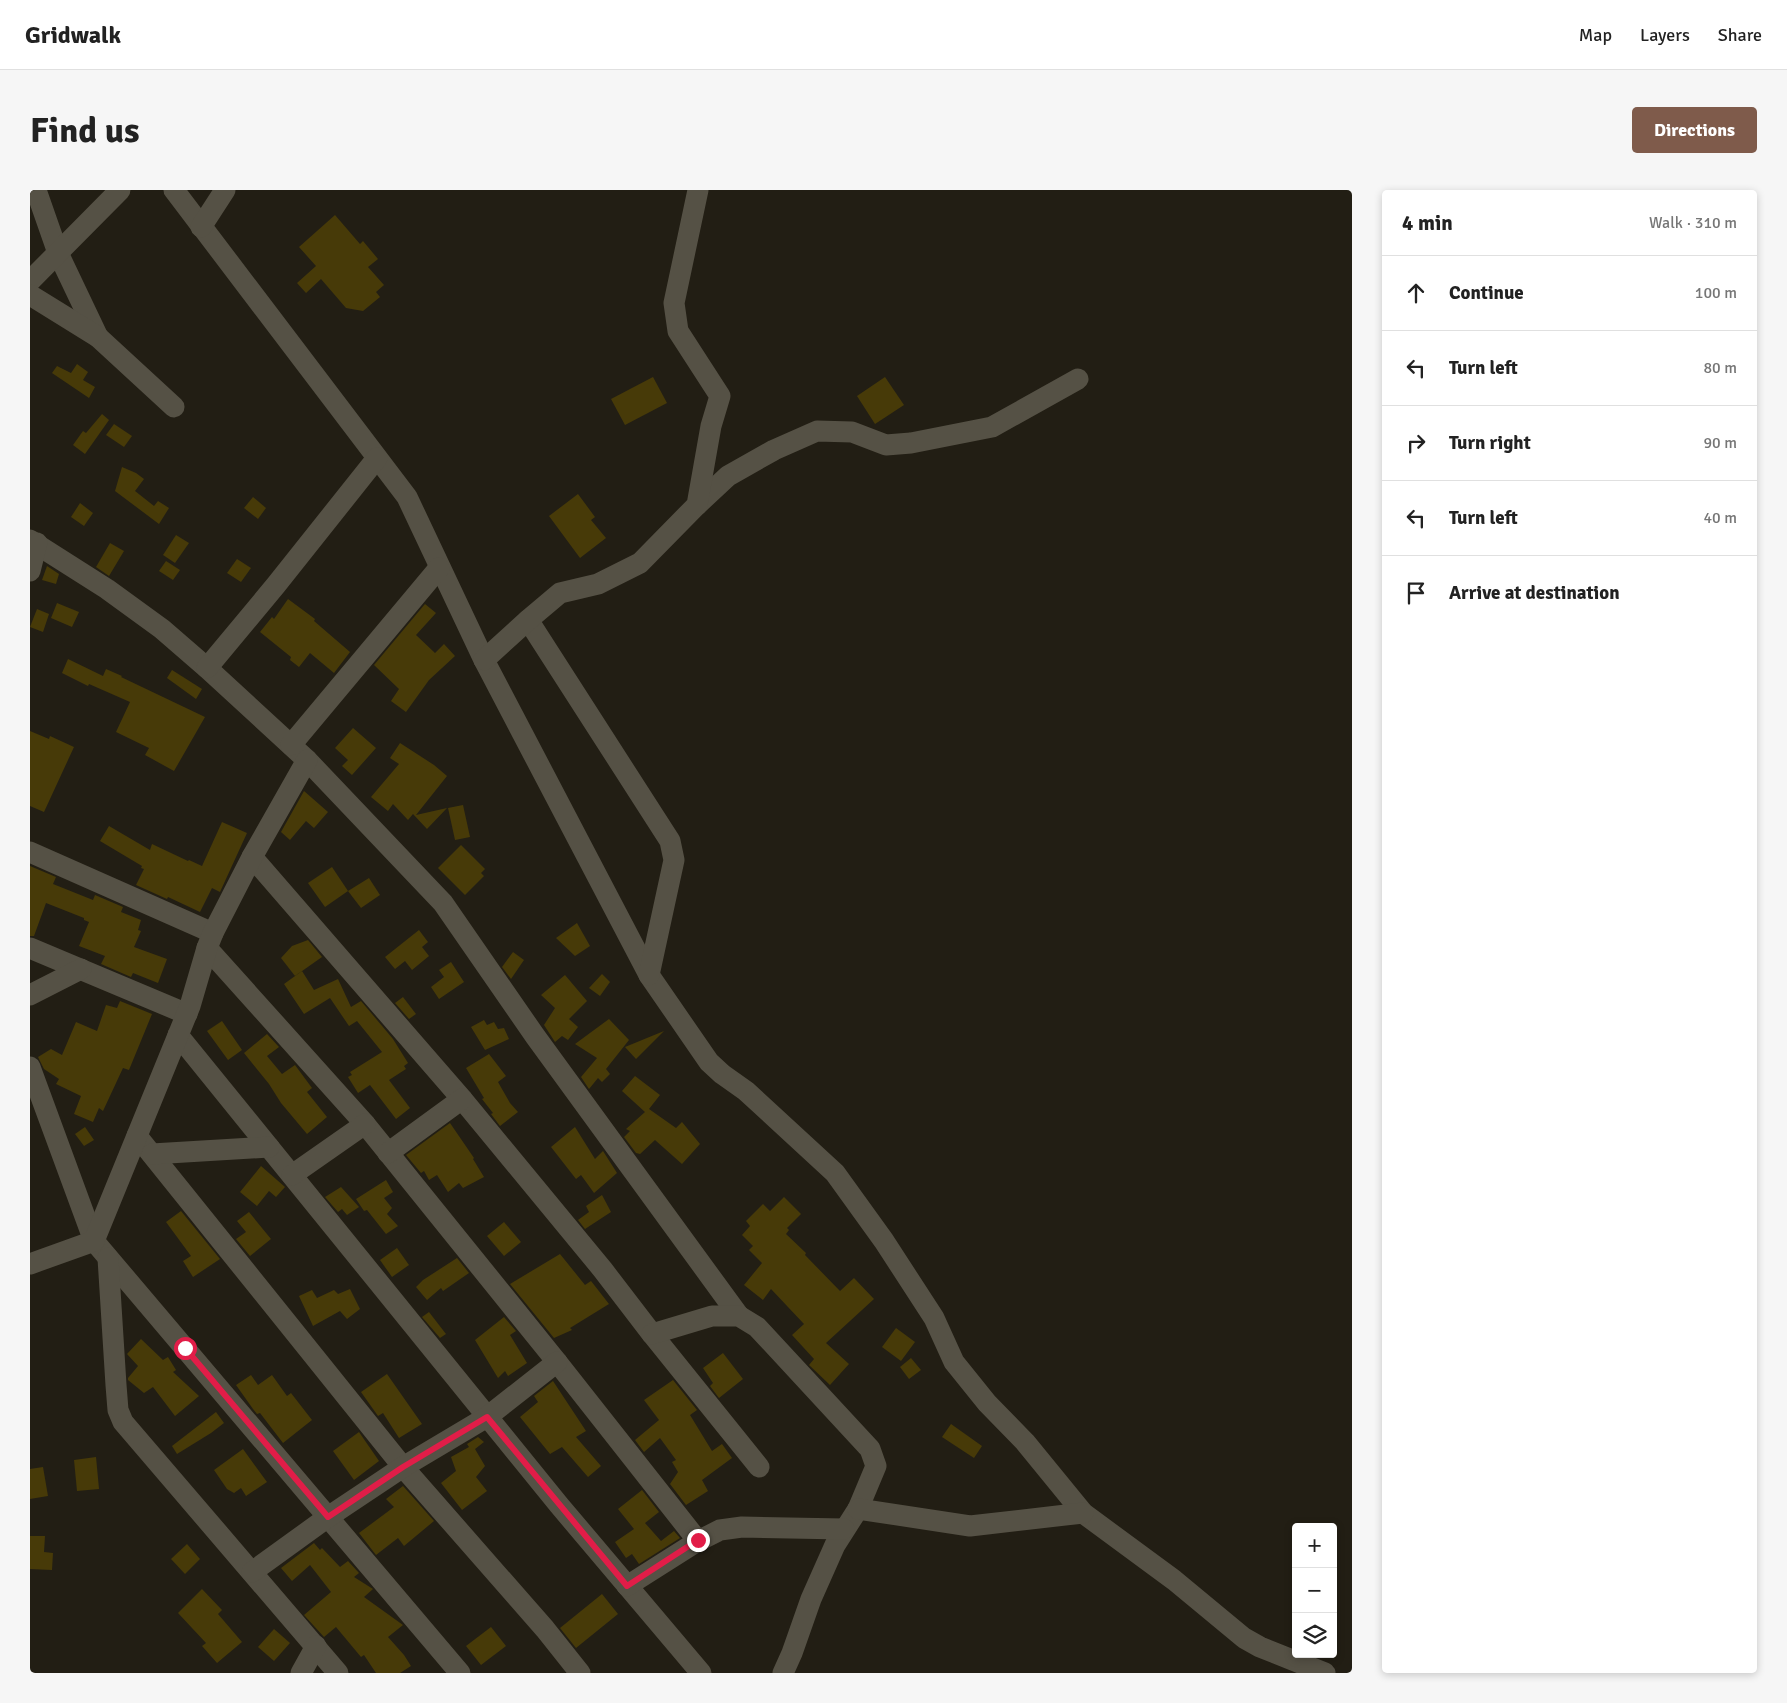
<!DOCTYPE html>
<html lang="en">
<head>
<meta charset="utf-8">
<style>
	body { margin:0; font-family:Signika,sans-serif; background:#f6f6f6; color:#222 }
	.controls { position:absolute; right:15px; bottom:15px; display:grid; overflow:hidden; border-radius:5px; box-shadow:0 2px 8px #0003 }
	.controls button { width:45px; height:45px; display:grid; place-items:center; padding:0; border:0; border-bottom:1px solid #e0e0e0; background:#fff; color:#222; font:25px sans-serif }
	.stop { position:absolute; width:15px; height:15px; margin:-11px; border:4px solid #e11d48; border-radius:50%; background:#fff }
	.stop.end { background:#e11d48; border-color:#fff; box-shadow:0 1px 5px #0008 }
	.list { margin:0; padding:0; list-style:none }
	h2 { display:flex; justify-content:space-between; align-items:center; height:65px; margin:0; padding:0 20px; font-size:21px }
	h2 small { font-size:16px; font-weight:400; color:#767676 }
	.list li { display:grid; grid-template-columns:32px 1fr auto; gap:15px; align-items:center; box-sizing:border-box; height:75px; padding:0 20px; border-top:1px solid #e0e0e0 }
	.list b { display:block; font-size:19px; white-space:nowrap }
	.list em { font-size:16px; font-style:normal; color:#767676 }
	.icon { flex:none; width:28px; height:28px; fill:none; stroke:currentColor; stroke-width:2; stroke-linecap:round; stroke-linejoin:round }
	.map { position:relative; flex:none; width:1322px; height:1483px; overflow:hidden; border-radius:5px }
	header { display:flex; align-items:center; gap:30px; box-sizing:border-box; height:70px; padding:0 25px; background:#fff; border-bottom:1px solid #e0e0e0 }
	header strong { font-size:24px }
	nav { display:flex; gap:28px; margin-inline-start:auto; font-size:18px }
	.intro { display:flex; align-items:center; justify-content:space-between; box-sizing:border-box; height:120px; padding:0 30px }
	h1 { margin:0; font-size:35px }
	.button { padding:12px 22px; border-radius:5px; background:#7f5b4b; color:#fff; font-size:18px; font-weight:700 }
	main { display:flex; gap:30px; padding:0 30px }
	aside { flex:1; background:#fff; border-radius:5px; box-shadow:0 2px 8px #0003 }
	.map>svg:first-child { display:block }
	.building { fill:#473a08 }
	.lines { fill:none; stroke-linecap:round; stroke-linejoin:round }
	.minor { stroke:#555145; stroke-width:21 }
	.route { stroke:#e11d48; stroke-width:6 }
</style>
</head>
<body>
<header>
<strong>Gridwalk</strong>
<nav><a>Map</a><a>Layers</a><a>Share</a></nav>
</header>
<div class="intro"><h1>Find us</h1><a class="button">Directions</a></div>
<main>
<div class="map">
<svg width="1322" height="1483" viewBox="0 0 1322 1483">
	<rect width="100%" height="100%" fill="#221e14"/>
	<g class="building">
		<path d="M305 25 330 54 333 51 348 69 338 77 354 95 346 102 350 107 333 121 316 118 291 89 276 103 267 93 286 76 269 57Z"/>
		<path d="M47 174 58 182 53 190 65 197 59 208 22 183 27 176 41 183Z"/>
		<path d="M623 187 637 213 595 235 581 209Z"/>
		<path d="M855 187 874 215 845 234 827 206Z"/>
		<path d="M72 224 79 230 55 264 43 255 53 241 56 243Z"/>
		<path d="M84 234 102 246 94 257 76 245Z"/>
		<path d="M92 277 106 283 114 289 105 301 124 316 128 311 139 318 129 334 85 301Z"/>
		<path d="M548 304 565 327 561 330 576 348 550 368 519 326Z"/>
		<path d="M223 307 236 318 228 329 214 318Z"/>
		<path d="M50 313 63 323 54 336 41 327Z"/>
		<path d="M146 345 159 353 145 373 133 365Z"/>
		<path d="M80 353 94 361 79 386 66 377Z"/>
		<path d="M207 369 221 378 211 392 197 383Z"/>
		<path d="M136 371 150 380 143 390 129 381Z"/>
		<path d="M17 376 29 384 26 394 12 390Z"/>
		<path d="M258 409 285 429 284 431 320 462 304 483 280 463 269 477 260 470 261 467 230 442 242 427 244 429Z"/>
		<path d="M27 413 49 422 42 437 21 428Z"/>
		<path d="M395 414 406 423 386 445 405 463 414 454 425 466 399 490 376 522 361 511 369 499 344 475Z"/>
		<path d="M7 419 19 424 13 442 0 437Z"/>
		<path d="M38 469 73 486 76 479 92 486 91 487 175 527 144 581 115 565 119 558 86 542 100 512 59 494 58 496 32 483Z"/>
		<path d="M142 480 172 499 166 509 137 488Z"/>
		<path d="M323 538 346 558 322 585 312 576 318 570 305 558Z"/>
		<path d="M0 541 19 549 20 546 44 557 14 622 0 616Z"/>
		<path d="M370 553 404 575 417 586 386 625 417 618 397 639 383 624 378 630 363 614 358 621 341 607 369 574 360 568Z"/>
		<path d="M274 601 298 622 284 638 276 631 260 650 251 642Z"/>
		<path d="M433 615 440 647 425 650 418 618Z"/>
		<path d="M192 632 217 643 190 702 182 698 170 722 138 707 137 709 106 695 114 679 111 678 112 676 70 651 79 636 120 660 122 654 158 671 159 670 172 676Z"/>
		<path d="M431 655 455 679 451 683 454 686 435 705 408 678Z"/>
		<path d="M0 676 26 687 23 694 63 710 65 705 93 717 91 722 111 730 108 740 111 741 104 757 137 769 128 793 103 783 101 787 71 774 75 766 49 756 59 732 54 730V728L16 713 4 746H0Z"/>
		<path d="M302 677 318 701 295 717 278 693Z"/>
		<path d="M339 688 350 705 331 718 318 701Z"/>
		<path d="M547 733 560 756 545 766 526 748Z"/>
		<path d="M389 740 398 752 392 757 399 766 382 780 375 771 365 779 355 767Z"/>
		<path d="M278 750 292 767 265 786 251 768 262 756Z"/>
		<path d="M483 762 494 770 481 789 472 777Z"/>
		<path d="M421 772 434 792 409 809 401 797 414 787 409 780Z"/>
		<path d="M272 781 284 800 308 789 321 817 331 811 363 849 378 873 374 876 376 879 359 890 380 918 366 929 340 895 328 903 318 887 322 885 320 882 352 862 327 831 319 836 300 808 274 824 254 794Z"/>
		<path d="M572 784 580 792 570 806 559 798Z"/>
		<path d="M535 785 557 811 539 829 548 837 538 850 532 846 525 852 514 835 525 818 511 805Z"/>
		<path d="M373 807 386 824 379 829 365 813Z"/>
		<path d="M90 811 122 824 99 880 93 878 73 921 69 918 63 932 44 924 51 906 26 894 29 889 14 879 8 867 21 859 32 865 46 832 67 841 76 815 87 818Z"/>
		<path d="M579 829 599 850 576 879 580 884 572 892 568 888 559 899 551 887 567 868 545 854Z"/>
		<path d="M454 830 457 835 464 832 468 839 474 838 479 849 455 860 441 837Z"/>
		<path d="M192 831 212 860 198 870 177 841Z"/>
		<path d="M634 841 606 869 595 857Z"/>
		<path d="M237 844 249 857 237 866 252 884 265 875 282 898 277 902 297 927 277 944 251 913 239 894 214 863Z"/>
		<path d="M459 864 476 886 468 892 480 913 488 922 470 936 461 924 463 923 452 909 454 908 436 878Z"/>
		<path d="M605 886 630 905 619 919 646 938 652 932 670 954 652 974 625 950 610 964 606 963 594 947 600 941 596 939 615 922 592 901Z"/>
		<path d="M420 933 444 968 443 969 454 987 433 998 429 993 418 1002 407 985 399 990 394 981 391 983 376 965Z"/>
		<path d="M55 937 64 950 54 956 45 944Z"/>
		<path d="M545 937 565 969 573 961 587 983 564 1003 551 985 546 989 521 957Z"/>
		<path d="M231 976 255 997 246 1007 239 1001 227 1016 210 1002Z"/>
		<path d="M356 990 363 1002 354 1008 362 1018 357 1024 368 1036 356 1044 337 1020 334 1021 326 1009Z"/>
		<path d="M311 997 329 1017 317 1025 312 1019 308 1022 295 1007Z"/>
		<path d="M572 1005 581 1022 555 1039 548 1030 559 1022 556 1016Z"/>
		<path d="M754 1007 771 1024 757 1038 759 1040 756 1044 776 1063 775 1065 810 1101 824 1088 844 1109 796 1153 819 1174 800 1195 779 1175 784 1169 762 1145 774 1134 741 1099 733 1110 714 1095 732 1073 719 1060 723 1056 712 1045 720 1036 716 1031 733 1014 740 1021Z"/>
		<path d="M151 1021 190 1069 163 1087 153 1071 161 1066 136 1032Z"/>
		<path d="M219 1022 241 1049 220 1066 206 1049 216 1042 207 1031Z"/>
		<path d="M474 1032 491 1052 474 1066 457 1046Z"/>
		<path d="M367 1058 379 1075 362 1087 350 1070Z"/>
		<path d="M530 1064 555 1095 561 1091 579 1114 540 1138 542 1140 524 1148 480 1094Z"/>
		<path d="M427 1068 439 1083 413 1101 411 1098 397 1110 386 1097 393 1090Z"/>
		<path d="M320 1099 330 1119 317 1129 310 1121 283 1136 269 1106 282 1100 287 1108 304 1100 308 1104Z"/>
		<path d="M399 1122 416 1144 410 1148 392 1127Z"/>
		<path d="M474 1127 486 1141 480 1145 497 1173 478 1186 475 1181 468 1188 445 1150Z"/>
		<path d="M866 1138 885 1152 871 1171 852 1157Z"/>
		<path d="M111 1149 133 1170 138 1167 146 1180 143 1182 169 1206 145 1226 123 1197 114 1203 98 1190V1188L108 1176 97 1164Z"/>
		<path d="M693 1163 713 1189 689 1208 680 1196 683 1193 673 1178Z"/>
		<path d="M881 1168 891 1180 879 1189 870 1177Z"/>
		<path d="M357 1184 392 1234 369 1248 353 1223 348 1226 331 1202Z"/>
		<path d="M221 1185 228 1195 242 1185 257 1206 261 1203 282 1230 253 1253 230 1223 227 1224 223 1219 206 1195Z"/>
		<path d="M643 1190 667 1220 660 1225 682 1261 692 1254 702 1268 672 1290 678 1301 656 1315 640 1294 648 1282 642 1272 646 1270 630 1248 614 1262 605 1250 629 1230 614 1210Z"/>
		<path d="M523 1191 556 1241 546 1247 571 1276 558 1287 532 1257 520 1264 490 1227 508 1212 504 1206Z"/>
		<path d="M186 1222 194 1233 181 1243 147 1264 142 1256Z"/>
		<path d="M921 1234 952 1256 944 1268 912 1247Z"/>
		<path d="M329 1242 349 1271 324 1290 303 1261Z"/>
		<path d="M448 1247 454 1252 445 1259 455 1276 446 1287 457 1301 432 1320 411 1293 426 1281 421 1267 439 1257 437 1254Z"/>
		<path d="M213 1259 237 1292 216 1306 211 1298 204 1303 197 1299 184 1280Z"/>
		<path d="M66 1267 69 1299 47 1301 44 1270Z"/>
		<path d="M13 1277 18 1306 0 1309V1279Z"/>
		<path d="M373 1296 404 1331 374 1356 368 1348 346 1365 329 1343 364 1317 356 1309Z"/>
		<path d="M612 1300 629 1322 615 1333 631 1351 644 1341 650 1348 609 1374 602 1364 596 1368 585 1352 604 1339 588 1319Z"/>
		<path d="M0 1346H15L14 1362 23 1363 22 1380 0 1379Z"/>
		<path d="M284 1353 290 1360 292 1358 310 1377 318 1371 329 1383 324 1387 343 1399 334 1407 373 1435 358 1447 374 1465 381 1476 370 1483H346L334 1465 331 1467 306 1437 294 1447 274 1425 301 1402 280 1375 262 1391 251 1378Z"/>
		<path d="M157 1354 170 1369 155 1384 141 1369Z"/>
		<path d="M172 1399 192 1420 188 1424 212 1452 187 1473 172 1456 176 1453 148 1423Z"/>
		<path d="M572 1404 588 1424 546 1458 530 1438Z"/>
		<path d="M461 1437 476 1456 451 1475 436 1456Z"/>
		<path d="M244 1439 260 1453 244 1471 228 1457Z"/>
	</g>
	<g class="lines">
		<g class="minor">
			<path d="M6 0 28 63 68 147"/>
			<path d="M144 0 377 307 454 470 619 785 679 872 692 884 716 901 805 983 854 1051 904 1128 924 1172 957 1213 995 1252 1053 1323 1144 1390 1214 1448 1230 1457 1295 1483"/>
			<path d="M171 37 195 0"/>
			<path d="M0 91 90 0"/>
			<path d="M0 105 68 147 144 217"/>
			<path d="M667 315 698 286 744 260 787 241 822 242 856 255 881 253 962 237 1048 189"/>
			<path d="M0 350 77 399 132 439 177 478 277 570 413 713 505 846 709 1126"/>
			<path d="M0 381 7 353"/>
			<path d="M498 430 640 651 644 670 619 785"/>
			<path d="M454 470 498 430 530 403 568 394 610 373 667 315 681 236 690 206 648 141 644 113 668 0"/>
			<path d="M177 478 246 395 347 268"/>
			<path d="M261 555 409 378"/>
			<path d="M0 662 183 743"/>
			<path d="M222 667 432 909 573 1080 622 1144 729 1277"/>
			<path d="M0 758 157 824"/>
			<path d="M177 758 335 934 527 1172 668 1351"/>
			<path d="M0 805 51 779"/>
			<path d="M148 845 529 1315 671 1483"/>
			<path d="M0 877 64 1051 430 1483"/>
			<path d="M107 946 373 1277 515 1439 550 1483"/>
			<path d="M358 963 432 909"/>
			<path d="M122 964 239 957"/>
			<path d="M262 985 335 934"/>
			<path d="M78 1068 86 1195 88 1220 93 1232 308 1483"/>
			<path d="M0 1074 64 1051 160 816 177 758 183 743 222 667 277 570"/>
			<path d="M622 1144 682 1126H709L727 1137 840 1259 846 1276 828 1319 805 1355 781 1409 762 1463 753 1483"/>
			<path d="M828 1319 940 1336 1053 1323"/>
			<path d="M222 1382 298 1327 373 1277 457 1227 527 1172"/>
			<path d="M597 1396 668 1351 690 1340 712 1337 814 1339"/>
			<path d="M271 1483 286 1456"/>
		</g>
	</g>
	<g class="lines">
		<path class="route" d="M155 1158 298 1327 373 1277 457 1227 597 1396 668 1350"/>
	</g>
</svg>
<div class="controls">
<button>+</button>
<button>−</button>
<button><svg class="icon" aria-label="layers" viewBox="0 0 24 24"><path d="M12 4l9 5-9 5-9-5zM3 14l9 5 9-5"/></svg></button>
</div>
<div class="stop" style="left:155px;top:1158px"></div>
<div class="stop end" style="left:668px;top:1350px"></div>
</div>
<aside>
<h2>4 min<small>Walk · 310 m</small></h2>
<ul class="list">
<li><svg class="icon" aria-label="ahead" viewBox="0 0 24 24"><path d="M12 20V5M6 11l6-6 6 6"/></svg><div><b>Continue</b></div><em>100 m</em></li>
<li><svg class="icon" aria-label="left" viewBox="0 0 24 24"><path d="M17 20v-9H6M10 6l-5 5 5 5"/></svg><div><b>Turn left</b></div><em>80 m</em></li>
<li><svg class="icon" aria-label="right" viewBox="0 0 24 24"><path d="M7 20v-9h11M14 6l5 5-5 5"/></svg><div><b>Turn right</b></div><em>90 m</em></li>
<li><svg class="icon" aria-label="left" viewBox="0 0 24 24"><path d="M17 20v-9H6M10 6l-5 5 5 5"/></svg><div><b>Turn left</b></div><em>40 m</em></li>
<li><svg class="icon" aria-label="arrive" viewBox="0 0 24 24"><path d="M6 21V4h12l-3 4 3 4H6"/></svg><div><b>Arrive at destination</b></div></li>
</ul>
</aside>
</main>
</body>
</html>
